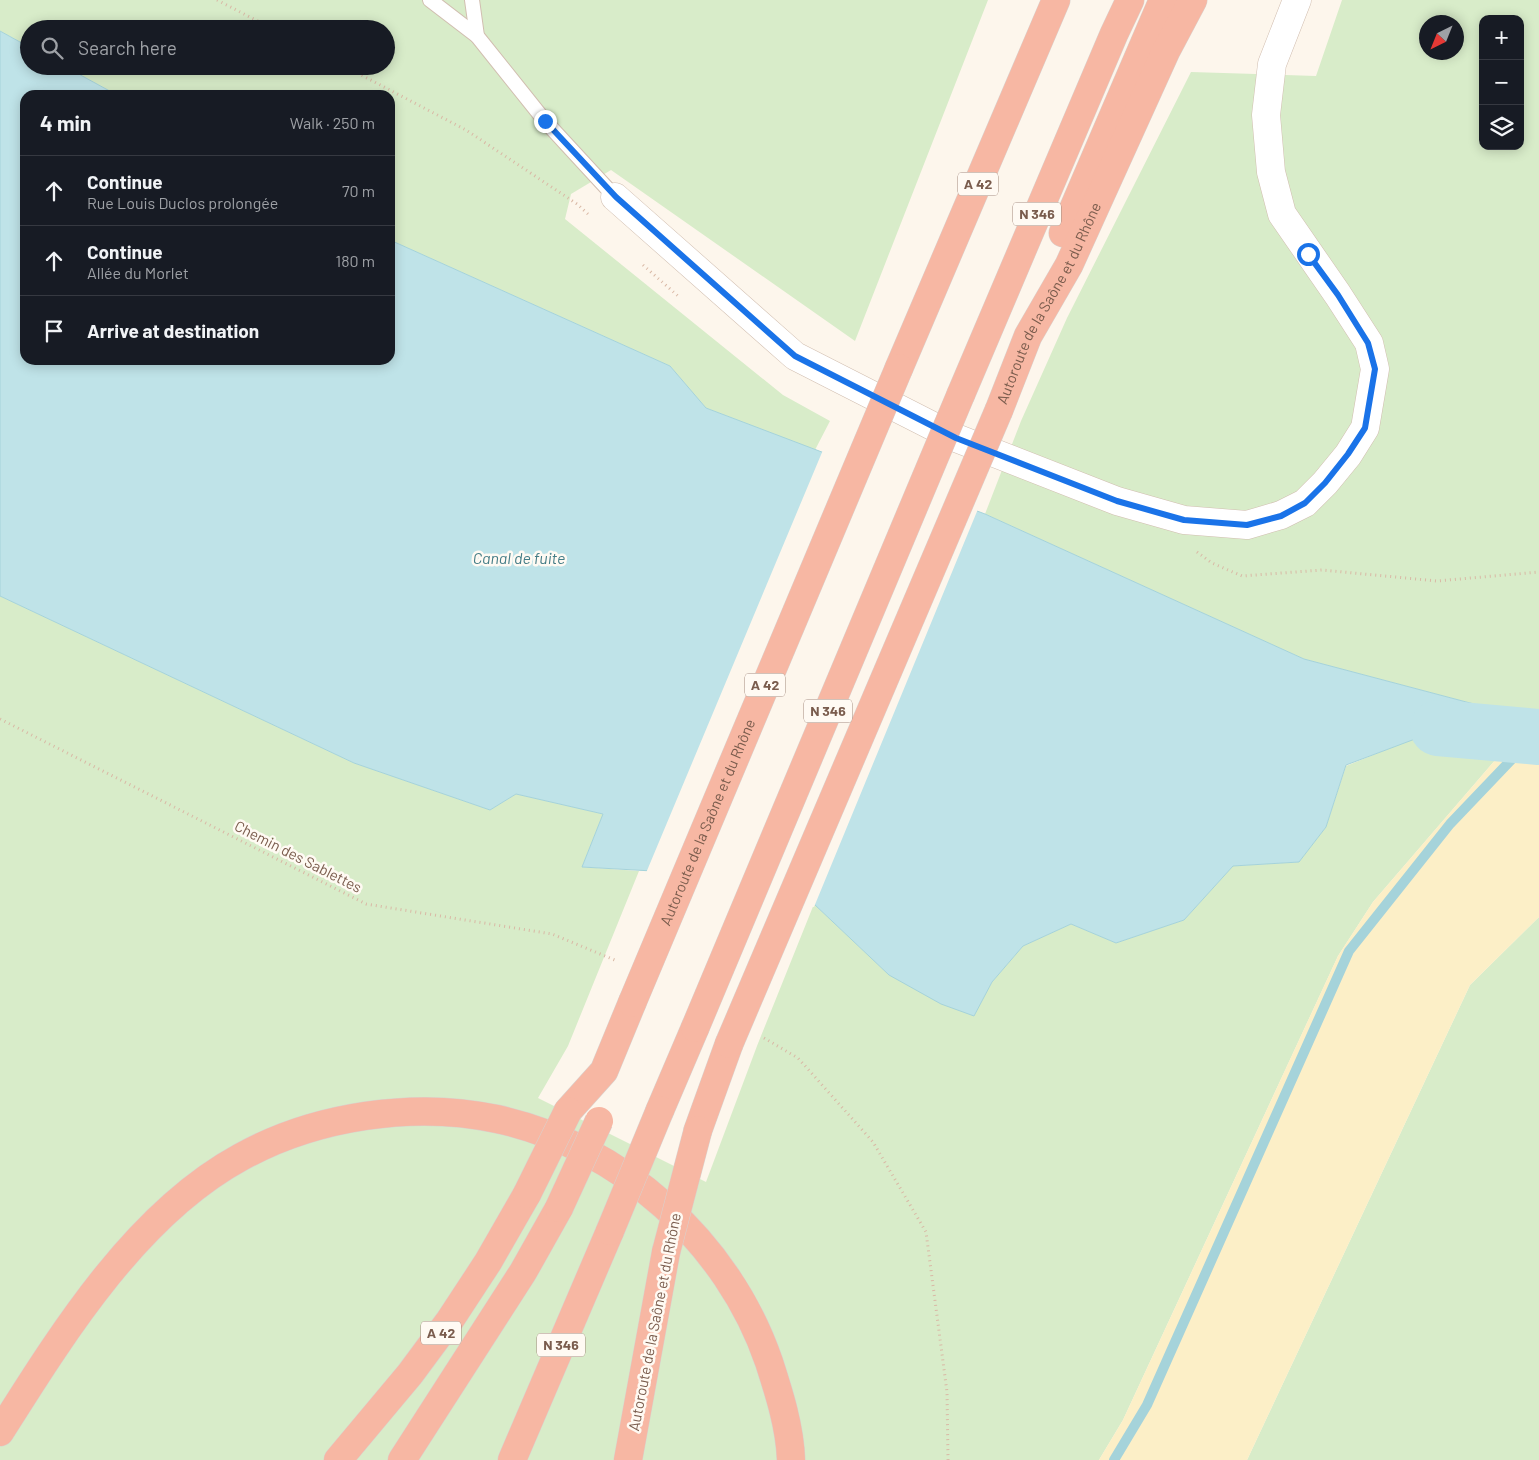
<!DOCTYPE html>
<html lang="en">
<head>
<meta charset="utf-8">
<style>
	body { margin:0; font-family:Barlow,sans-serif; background:#20242c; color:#f1f3f6 }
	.controls { position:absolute; right:15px; top:15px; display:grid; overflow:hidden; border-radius:10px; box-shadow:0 2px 12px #0003 }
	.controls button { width:45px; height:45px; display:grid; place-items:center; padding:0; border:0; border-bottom:1px solid #363941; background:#171b24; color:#f1f3f6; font:25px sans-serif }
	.compass { position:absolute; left:1419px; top:15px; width:45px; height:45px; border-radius:50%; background:#171b24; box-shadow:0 2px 12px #0003; rotate:223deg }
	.stop { position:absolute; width:15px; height:15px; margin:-11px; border:4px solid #1a73e8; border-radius:50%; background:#fff }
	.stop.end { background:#1a73e8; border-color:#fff; box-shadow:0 1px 5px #0008 }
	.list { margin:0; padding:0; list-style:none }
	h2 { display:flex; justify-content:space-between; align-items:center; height:65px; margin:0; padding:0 20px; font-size:21px }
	h2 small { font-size:16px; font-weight:400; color:#9ea1a6 }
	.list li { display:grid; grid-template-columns:32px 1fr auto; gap:15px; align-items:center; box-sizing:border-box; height:70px; padding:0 20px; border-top:1px solid #363941 }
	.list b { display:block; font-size:19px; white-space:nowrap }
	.list p { margin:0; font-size:16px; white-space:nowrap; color:#9ea1a6 }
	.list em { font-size:16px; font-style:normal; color:#9ea1a6 }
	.icon { flex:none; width:28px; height:28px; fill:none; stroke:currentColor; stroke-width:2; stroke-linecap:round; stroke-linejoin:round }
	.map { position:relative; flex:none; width:1539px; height:1460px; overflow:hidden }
	.search { position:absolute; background:#171b24; box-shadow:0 2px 12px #0003; left:20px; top:20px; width:375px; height:55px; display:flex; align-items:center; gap:12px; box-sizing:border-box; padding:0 18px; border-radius:28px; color:#9ea1a6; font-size:19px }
	.panel { position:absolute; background:#171b24; box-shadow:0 2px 12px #0003; left:20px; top:90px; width:375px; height:275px; border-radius:15px }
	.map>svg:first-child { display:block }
	.green { fill:#d8ecc9; fill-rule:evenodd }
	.sand { fill:#fcefc7 }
	.water { fill:#bfe3e8; stroke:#a5d3da }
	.pier { fill:#fdf6ec }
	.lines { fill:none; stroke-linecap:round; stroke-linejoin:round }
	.stream { stroke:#a5d3da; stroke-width:10 }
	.river { stroke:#bfe3e8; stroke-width:56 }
	.service-casing { stroke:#d1beb0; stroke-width:16 }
	.minor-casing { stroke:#d1beb0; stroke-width:29 }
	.motorway-casing { stroke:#dad1cd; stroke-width:29 }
	.path { stroke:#d9b8a5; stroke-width:3; stroke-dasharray:1 4; stroke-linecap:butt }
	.service { stroke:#fff; stroke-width:14 }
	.minor { stroke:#fff; stroke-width:28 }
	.motorway { stroke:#f7b7a3; stroke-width:28 }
	.motorway-bridge-casing { stroke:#dad1cd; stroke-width:29; stroke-linecap:butt }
	.motorway-bridge { stroke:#f7b7a3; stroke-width:28 }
	.route { stroke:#1a73e8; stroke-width:6 }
	.labels { text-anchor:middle; stroke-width:5; stroke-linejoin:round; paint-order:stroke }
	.shield { fill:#fffaf3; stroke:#a28b7f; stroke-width:1 }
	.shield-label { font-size:14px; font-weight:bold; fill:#7a5c4d }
	.street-label { font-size:15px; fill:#7a5c4d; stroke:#fffaf3 }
	.water-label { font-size:16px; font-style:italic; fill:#437c86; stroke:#fffaf3 }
</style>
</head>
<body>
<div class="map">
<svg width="1539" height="1460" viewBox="0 0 1539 1460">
	<rect width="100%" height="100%" fill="#fdf6ec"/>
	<g class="green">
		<path d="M0 0H988L855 341 611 170 571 194 565 219 783 395 830 421 815 450 706 408 670 366 390 240V95H117L64 66H386V29H29V47L0 31Z"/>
		<path d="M1342 0H1539V713L1523 717 1304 659 985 514 1021 421 1067 318 1191 72 1316 76ZM1483 19H1520V146H1483ZM1426 22H1456V52H1426Z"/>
		<path d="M0 596 354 763 490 810 516 794 603 814 582 867 639 871 568 1046 538 1098 706 1182 757 1046 814 904 889 975 974 1016 992 982 1023 946 1071 924 1116 943 1184 920 1233 866 1299 862 1326 827 1346 766 1415 738 1509 744 1373 902 1338 956 1123 1420 1099 1460H0Z"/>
		<path d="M1539 917V1460H1247L1470 985Z"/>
	</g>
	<path class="sand" d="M1539 713V917L1470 985 1247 1460H1099L1123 1420 1338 956 1373 902 1509 744 1523 717Z"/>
	<path class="water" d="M0 31 29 47V66H64L117 95H25V360H390V240L670 366 706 408 985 514 1304 659 1523 717 1509 744 1415 739 1346 765 1326 827 1299 862 1233 866 1184 920 1116 943 1071 924 1023 946 992 982 974 1016 941 1004 889 975 814 904 688 873 582 867 603 814 516 794 490 810 354 763 0 596Z"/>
	<path class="pier" d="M823 450 978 509 814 907 740 894 687 876 646 873Z"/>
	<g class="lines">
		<path class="stream" d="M1114 1460 1147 1405 1349 951 1450 824 1533 737"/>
		<path class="river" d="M1438 728 1539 737"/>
		<defs>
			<g id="service">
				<path d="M430 0 477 36"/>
				<path d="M472 0 477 36 545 121 615 197"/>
			</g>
			<path id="minor" d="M615 197 795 356 956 438 1117 501 1184 520 1247 525 1281 515 1305 503 1325 483 1348 455 1365 428 1375 369 1369 343 1338 295 1282 214 1271 172 1266 115 1272 64 1297 0"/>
			<g id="motorway">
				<path d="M1063 233 1163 0"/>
				<path d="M899 368 1056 0"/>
				<path d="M961 394 1114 34 1130 0"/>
				<path id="s1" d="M999 410 1028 336 1069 265 1166 51 1193 0"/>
				<path d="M660 1110 695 1028"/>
				<path d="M568 1111 604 1071 632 1003"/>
				<path d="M698 1130 729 1044"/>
				<path d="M0 1432C62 1334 136 1214 241 1157 315 1116 414 1101 497 1119 621 1146 728 1242 769 1362 779 1393 790 1427 791 1460"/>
				<path d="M338 1460 410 1374 450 1320 488 1262 527 1194"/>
				<path d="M402 1460 523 1272 559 1208"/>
				<path d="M512 1460 610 1231"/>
				<path d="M628 1460 666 1252"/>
			</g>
		</defs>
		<use href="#service" class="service-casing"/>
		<use href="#minor" class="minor-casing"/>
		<use href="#motorway" class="motorway-casing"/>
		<g class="path">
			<path d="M217 0 273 29"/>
			<path d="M344 66 466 130 577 204 589 215"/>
			<path d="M643 265 678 296"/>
			<path d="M1197 552 1212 563 1242 576 1322 570 1437 581 1539 572"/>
			<path d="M0 719 366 904 552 934 617 961"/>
			<path d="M764 1038 798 1058 873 1142 926 1232 947 1392 948 1460"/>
		</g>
		<use href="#service" class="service"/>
		<use href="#minor" class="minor"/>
		<use href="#motorway" class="motorway"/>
		<defs>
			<g id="motorway-bridge">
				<path id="s2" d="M632 1003 899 368"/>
				<path d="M695 1028 961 394"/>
				<path d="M729 1044 999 410"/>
				<path d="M527 1194 568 1111"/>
				<path d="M559 1208 599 1121"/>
				<path d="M610 1231 660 1110"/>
				<path d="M666 1252 698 1130"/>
			</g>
		</defs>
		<use href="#motorway-bridge" class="motorway-bridge-casing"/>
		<use href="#motorway-bridge" class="motorway-bridge"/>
	</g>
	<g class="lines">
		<path class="route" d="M545 121 616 197 795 356 956 438 1117 501 1184 520 1247 525 1281 516 1305 503 1325 483 1348 454 1365 428 1375 369 1368 343 1338 295 1308 254"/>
	</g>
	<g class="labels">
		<g class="shield">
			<rect x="958" y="172.5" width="40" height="23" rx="4"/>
			<rect x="1013" y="202.5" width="48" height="23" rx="4"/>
			<rect x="745" y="673.5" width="40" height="23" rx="4"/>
			<rect x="804" y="699.5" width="48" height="23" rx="4"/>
			<rect x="421" y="1321.5" width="40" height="23" rx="4"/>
			<rect x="537" y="1333.5" width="48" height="23" rx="4"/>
		</g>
		<g class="shield-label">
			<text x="978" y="189">A 42</text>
			<text x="1037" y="219">N 346</text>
			<text x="765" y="690">A 42</text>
			<text x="828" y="716">N 346</text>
			<text x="441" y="1338">A 42</text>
			<text x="561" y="1350">N 346</text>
		</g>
		<g class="street-label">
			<text dy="5" stroke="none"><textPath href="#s1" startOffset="118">Autoroute de la Saône et du Rhône</textPath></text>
			<text dy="5" stroke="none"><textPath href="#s2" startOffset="196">Autoroute de la Saône et du Rhône</textPath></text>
			<text transform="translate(298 857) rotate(27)" y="5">Chemin des Sablettes</text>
			<text transform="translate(655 1322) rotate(-79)" y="5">Autoroute de la Saône et du Rhône</text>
		</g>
		<g class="water-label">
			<text x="519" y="564">Canal de fuite</text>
		</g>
	</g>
</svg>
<div class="controls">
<button>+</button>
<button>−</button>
<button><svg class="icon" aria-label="layers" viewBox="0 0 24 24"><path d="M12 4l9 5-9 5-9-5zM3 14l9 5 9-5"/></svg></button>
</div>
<svg class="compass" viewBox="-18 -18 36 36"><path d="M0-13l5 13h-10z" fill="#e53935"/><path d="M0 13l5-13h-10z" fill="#9ea1a6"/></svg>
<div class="stop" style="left:1308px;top:254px"></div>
<div class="stop end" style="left:545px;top:121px"></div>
<div class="search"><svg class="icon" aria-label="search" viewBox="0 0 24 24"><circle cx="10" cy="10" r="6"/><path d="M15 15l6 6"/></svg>Search here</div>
<section class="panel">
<h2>4 min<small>Walk · 250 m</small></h2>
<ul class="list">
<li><svg class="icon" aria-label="ahead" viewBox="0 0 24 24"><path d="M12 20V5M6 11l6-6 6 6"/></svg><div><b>Continue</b><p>Rue Louis Duclos prolongée</p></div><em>70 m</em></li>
<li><svg class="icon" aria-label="ahead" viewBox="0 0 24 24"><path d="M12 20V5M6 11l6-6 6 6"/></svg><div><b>Continue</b><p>Allée du Morlet</p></div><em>180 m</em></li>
<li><svg class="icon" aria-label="arrive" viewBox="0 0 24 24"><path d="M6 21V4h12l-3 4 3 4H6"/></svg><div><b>Arrive at destination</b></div></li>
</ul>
</section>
</div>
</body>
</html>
